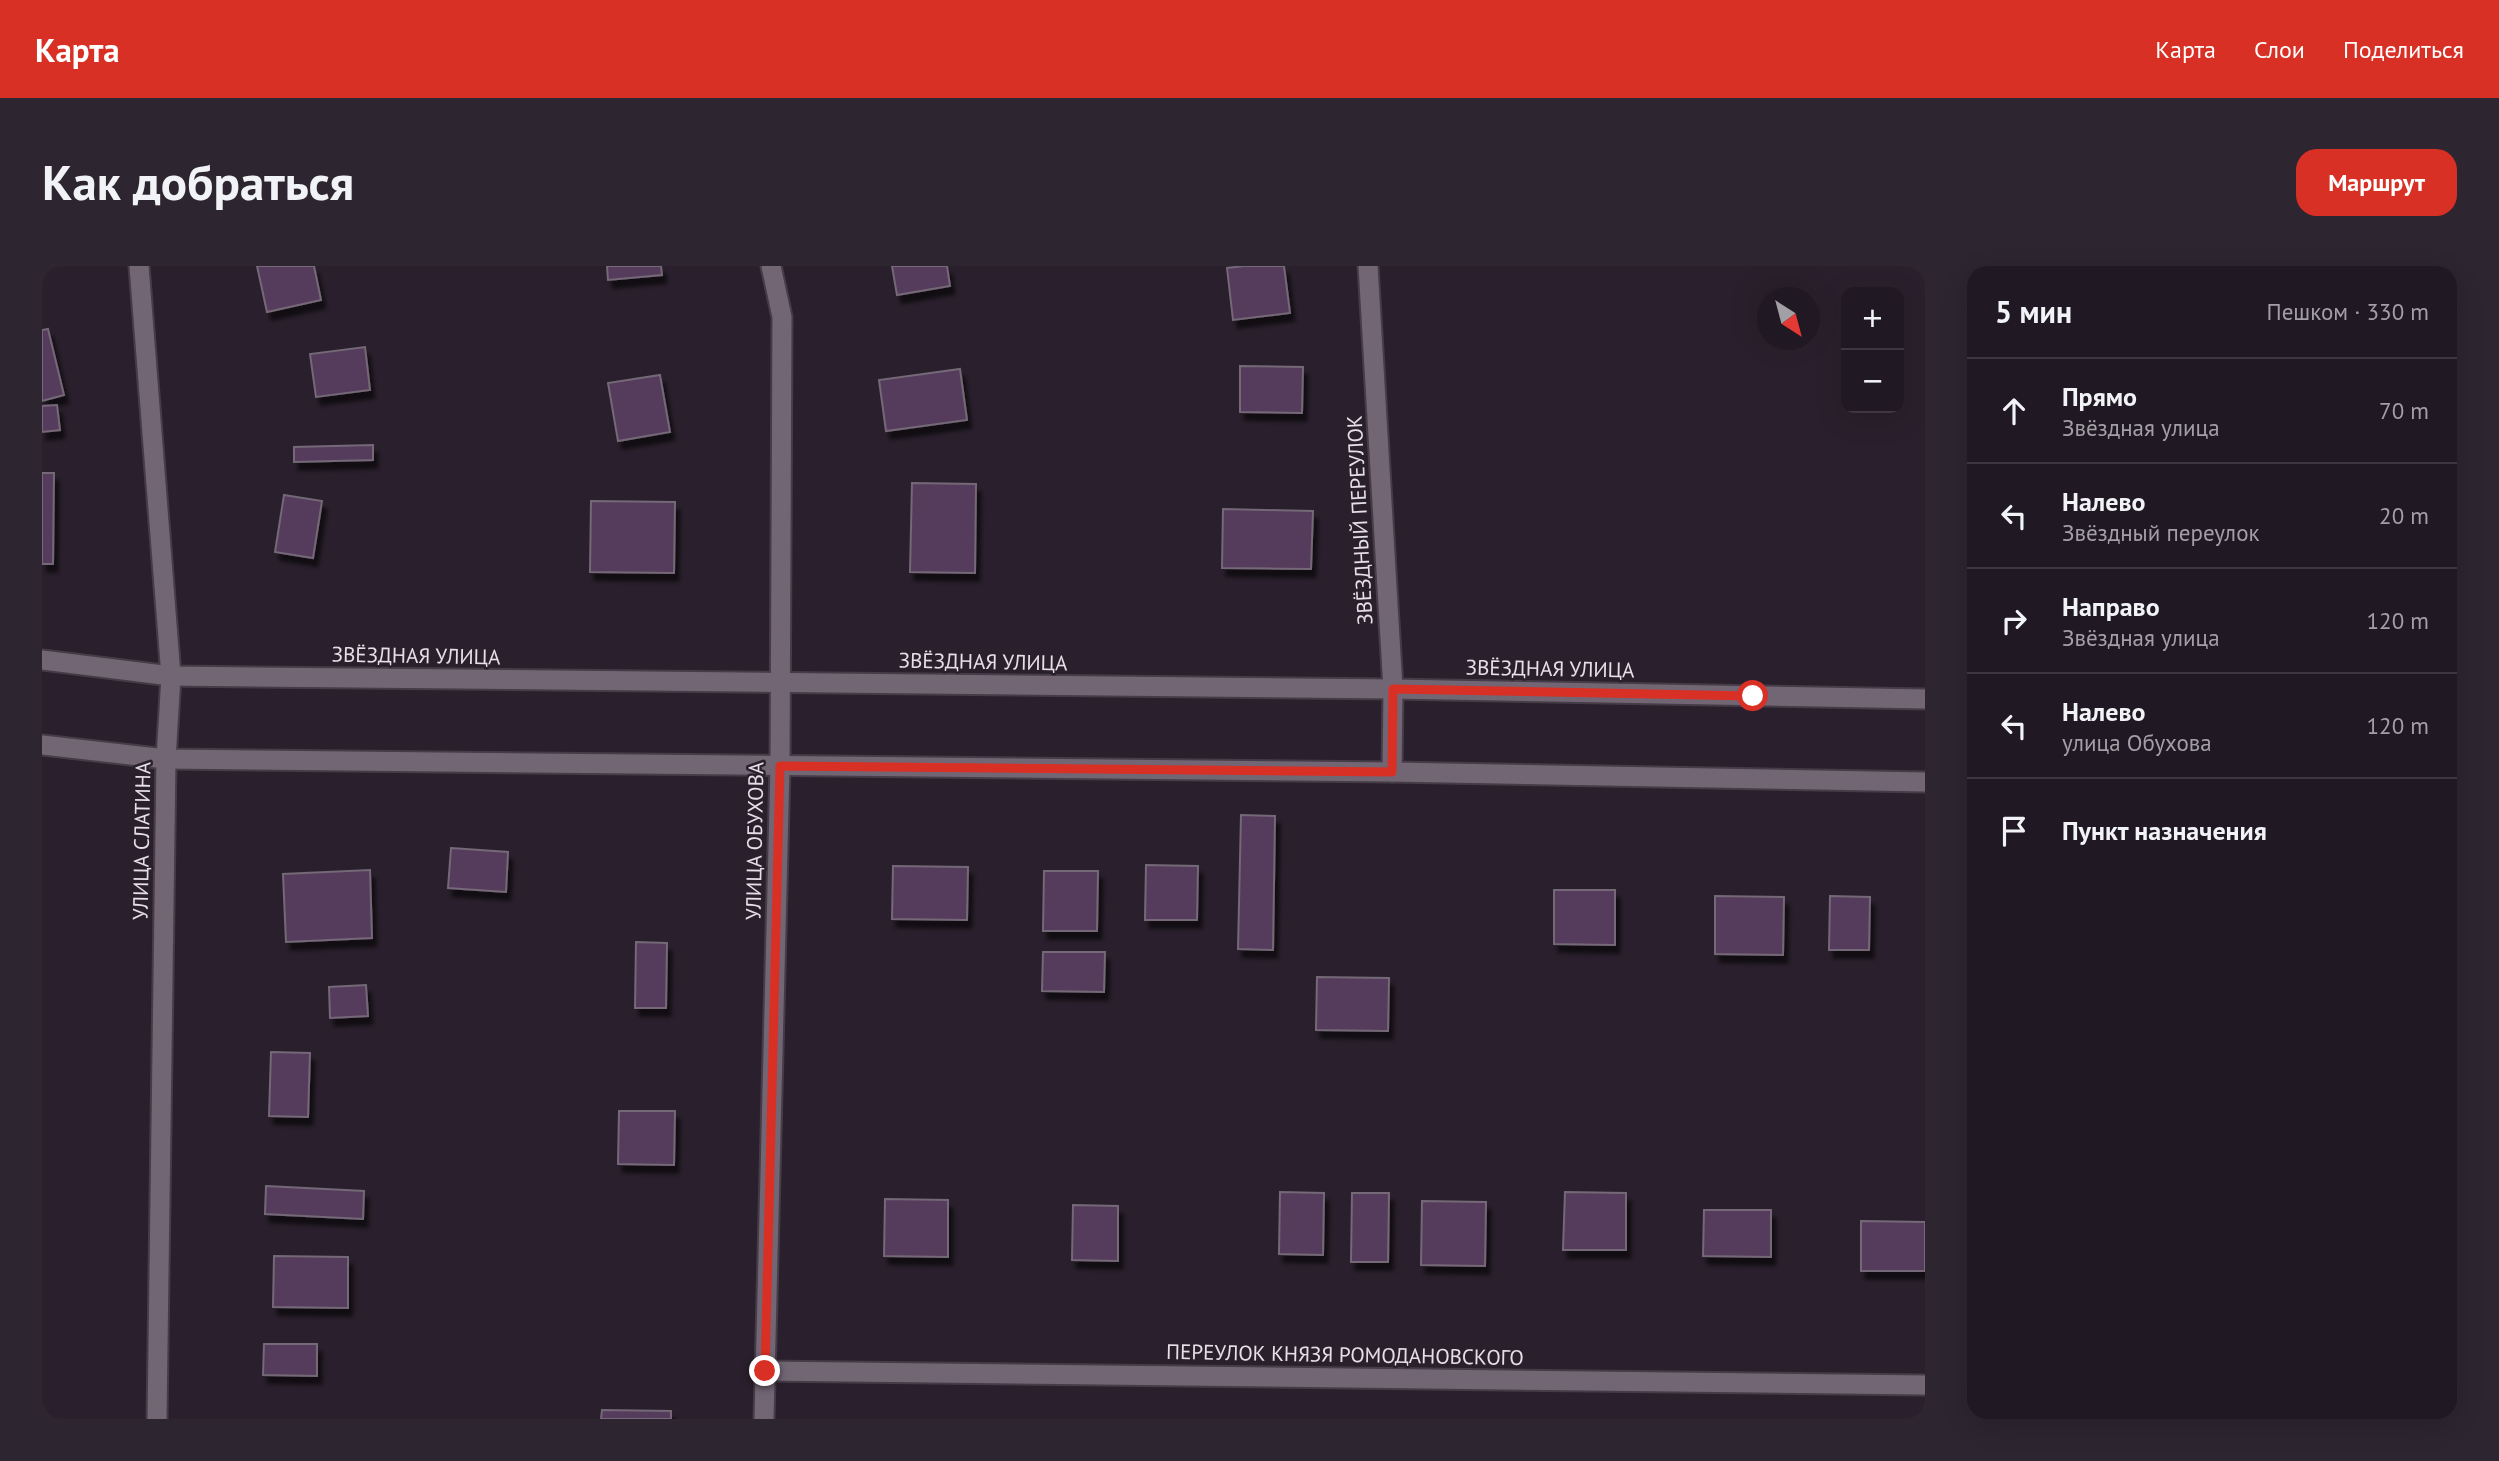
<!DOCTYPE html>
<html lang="ru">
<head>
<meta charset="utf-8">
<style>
	body { margin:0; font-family:"PT Sans",sans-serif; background:#2d252f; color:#f1f3f6 }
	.controls { position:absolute; right:21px; top:21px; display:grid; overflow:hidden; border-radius:14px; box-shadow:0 7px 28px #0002 }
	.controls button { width:63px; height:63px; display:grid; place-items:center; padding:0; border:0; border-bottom:2px solid #3d3740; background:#201822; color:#f1f3f6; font:35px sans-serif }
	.compass { position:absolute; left:1715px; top:21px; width:63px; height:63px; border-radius:50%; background:#201822; box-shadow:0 7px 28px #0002; rotate:144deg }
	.stop { position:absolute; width:21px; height:21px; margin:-16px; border:5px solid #d93025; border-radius:50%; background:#fff }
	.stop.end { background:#d93025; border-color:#fff; box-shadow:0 2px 7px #0008 }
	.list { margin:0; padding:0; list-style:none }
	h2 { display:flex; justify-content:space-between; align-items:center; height:91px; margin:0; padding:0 28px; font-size:30px }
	h2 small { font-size:23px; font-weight:400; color:#a2a0a5 }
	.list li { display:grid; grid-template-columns:46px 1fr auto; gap:21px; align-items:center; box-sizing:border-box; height:105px; padding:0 28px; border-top:2px solid #3d3740 }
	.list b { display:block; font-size:26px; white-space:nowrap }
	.list p { margin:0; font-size:23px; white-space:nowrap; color:#a2a0a5 }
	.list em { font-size:23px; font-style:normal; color:#a2a0a5 }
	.icon { flex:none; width:38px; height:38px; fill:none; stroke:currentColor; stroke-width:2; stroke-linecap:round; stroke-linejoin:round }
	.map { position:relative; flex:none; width:1883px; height:1153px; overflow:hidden; border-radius:21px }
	header { display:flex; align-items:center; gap:42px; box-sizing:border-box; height:98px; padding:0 35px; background:#d93025; color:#fff }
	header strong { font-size:33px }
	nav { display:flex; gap:38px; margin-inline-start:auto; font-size:24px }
	.intro { display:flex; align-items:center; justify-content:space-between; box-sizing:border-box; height:168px; padding:0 42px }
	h1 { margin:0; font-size:49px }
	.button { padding:18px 32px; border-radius:21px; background:#d93025; color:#fff; font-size:24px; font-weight:700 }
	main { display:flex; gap:42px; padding:0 42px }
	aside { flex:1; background:#201822; border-radius:21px; box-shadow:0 7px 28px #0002 }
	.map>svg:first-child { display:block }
	.building { fill:#553b5b; stroke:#746877; stroke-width:2; filter:url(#shadow) }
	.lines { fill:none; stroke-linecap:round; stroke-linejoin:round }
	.minor-casing { stroke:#453c47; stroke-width:23 }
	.minor { stroke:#726675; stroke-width:19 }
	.route { stroke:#d93025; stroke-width:9 }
	.labels { text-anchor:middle; stroke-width:5; stroke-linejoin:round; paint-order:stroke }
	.street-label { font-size:21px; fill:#e5dfe7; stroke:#2a202d }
</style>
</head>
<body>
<header>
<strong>Карта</strong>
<nav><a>Карта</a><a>Слои</a><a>Поделиться</a></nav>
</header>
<div class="intro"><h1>Как добраться</h1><a class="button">Маршрут</a></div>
<main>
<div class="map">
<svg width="1883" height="1153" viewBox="0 0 1883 1153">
	<defs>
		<filter id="shadow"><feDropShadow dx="4.5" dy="8" stdDeviation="2" flood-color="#0009"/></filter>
	</defs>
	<rect width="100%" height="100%" fill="#2a202d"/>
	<g class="building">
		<path d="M215 0H272L279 34 225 46Z"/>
		<path d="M565 0H619L620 9 566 14Z"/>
		<path d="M850 0H905L908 20 855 29Z"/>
		<path d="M1202 0H1242L1248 47 1191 54 1185 2Z"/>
		<path d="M6 63 22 129 0 135V64Z"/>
		<path d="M323 81 328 124 274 131 268 88Z"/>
		<path d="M1198 100 1261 101 1260 147 1198 146Z"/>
		<path d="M918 103 925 154 844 165 837 114Z"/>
		<path d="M618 109 628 166 576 175 566 117Z"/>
		<path d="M15 139 18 164 0 166V140Z"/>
		<path d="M331 179V194L252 196V181Z"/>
		<path d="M0 207H12L11 298H0Z"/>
		<path d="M870 217 934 218 933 307 868 306Z"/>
		<path d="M242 229 280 235 271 292 233 286Z"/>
		<path d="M549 235 633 236 632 307 548 306Z"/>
		<path d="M1181 243 1271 245 1269 303 1180 302Z"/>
		<path d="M1199 549 1233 550 1231 684 1196 683Z"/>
		<path d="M409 582 466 586 464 626 406 622Z"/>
		<path d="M1104 599 1156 600 1155 654H1103Z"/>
		<path d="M851 600 926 601 925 654 850 653Z"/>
		<path d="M328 604 330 672 244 676 241 608Z"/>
		<path d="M1002 605H1056L1055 665H1001Z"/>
		<path d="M1512 624H1573V679L1512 678Z"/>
		<path d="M1673 630 1742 631 1741 689 1673 688Z"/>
		<path d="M1788 630 1828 631 1827 684H1787Z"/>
		<path d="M594 676 625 677 624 742H593Z"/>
		<path d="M1001 686H1063L1062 726 1000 725Z"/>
		<path d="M1275 711 1347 712 1346 765 1274 764Z"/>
		<path d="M324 719 326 750 288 752 287 721Z"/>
		<path d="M229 786 268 787 266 851 227 850Z"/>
		<path d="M577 845H633L632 899 576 898Z"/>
		<path d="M224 920 322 925 321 953 223 948Z"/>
		<path d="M1238 926 1282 927 1281 989 1237 988Z"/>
		<path d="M1523 926 1584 927V984H1521Z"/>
		<path d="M1310 927H1347L1346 996H1309Z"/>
		<path d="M843 933 906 934V991L842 990Z"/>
		<path d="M1380 935 1444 936 1443 1000 1379 999Z"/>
		<path d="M1031 939 1076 940V995L1030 994Z"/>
		<path d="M1662 944H1729V991L1661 990Z"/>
		<path d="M1819 955 1883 956V1005H1819Z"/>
		<path d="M232 990 306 991V1042L231 1041Z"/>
		<path d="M222 1078H275V1110L221 1109Z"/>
		<path d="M560 1144 629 1145V1153H559Z"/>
	</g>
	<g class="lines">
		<defs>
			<g id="minor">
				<path d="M97 0 129 410 124 493 115 1153"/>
				<path d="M1326 0 1351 423 1350 506"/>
				<path d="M0 394 129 410 1351 423 1883 433"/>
				<path d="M0 479 124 493 1350 506 1883 516"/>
				<path d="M723 1105 1883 1119"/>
				<path d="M722 1153 738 500 740 51 729 0"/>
			</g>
		</defs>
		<use href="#minor" class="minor-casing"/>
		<use href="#minor" class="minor"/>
	</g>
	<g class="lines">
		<path class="route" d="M723 1105 738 500 1350 506 1351 423 1711 430"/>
	</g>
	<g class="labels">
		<g class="street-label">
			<text transform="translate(1318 254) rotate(-93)" y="7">ЗВЁЗДНЫЙ ПЕРЕУЛОК</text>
			<text transform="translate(374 390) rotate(1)" y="7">ЗВЁЗДНАЯ УЛИЦА</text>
			<text transform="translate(941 396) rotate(1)" y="7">ЗВЁЗДНАЯ УЛИЦА</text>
			<text transform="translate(1508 403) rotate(1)" y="7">ЗВЁЗДНАЯ УЛИЦА</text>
			<text transform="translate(100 575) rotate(-89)" y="7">УЛИЦА СЛАТИНА</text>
			<text transform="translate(713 575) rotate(-89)" y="7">УЛИЦА ОБУХОВА</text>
			<text transform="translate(1303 1089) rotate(1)" y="7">ПЕРЕУЛОК КНЯЗЯ РОМОДАНОВСКОГО</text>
		</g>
	</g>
</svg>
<div class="controls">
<button>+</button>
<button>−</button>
</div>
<svg class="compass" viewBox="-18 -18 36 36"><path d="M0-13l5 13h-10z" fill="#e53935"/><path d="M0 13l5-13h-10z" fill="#a2a0a5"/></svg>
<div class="stop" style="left:1711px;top:430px"></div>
<div class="stop end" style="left:723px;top:1105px"></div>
</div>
<aside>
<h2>5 мин<small>Пешком · 330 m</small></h2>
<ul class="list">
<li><svg class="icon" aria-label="ahead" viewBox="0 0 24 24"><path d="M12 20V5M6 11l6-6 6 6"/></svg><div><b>Прямо</b><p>Звёздная улица</p></div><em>70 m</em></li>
<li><svg class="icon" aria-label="left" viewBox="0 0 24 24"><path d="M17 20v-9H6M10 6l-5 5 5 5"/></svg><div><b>Налево</b><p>Звёздный переулок</p></div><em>20 m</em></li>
<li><svg class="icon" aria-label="right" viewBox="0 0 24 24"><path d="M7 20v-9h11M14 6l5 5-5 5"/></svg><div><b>Направо</b><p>Звёздная улица</p></div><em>120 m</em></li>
<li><svg class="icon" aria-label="left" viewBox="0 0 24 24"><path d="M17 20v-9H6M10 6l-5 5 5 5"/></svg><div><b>Налево</b><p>улица Обухова</p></div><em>120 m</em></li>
<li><svg class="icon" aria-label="arrive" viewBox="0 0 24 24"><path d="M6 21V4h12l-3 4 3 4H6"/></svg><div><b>Пункт назначения</b></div></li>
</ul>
</aside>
</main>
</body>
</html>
